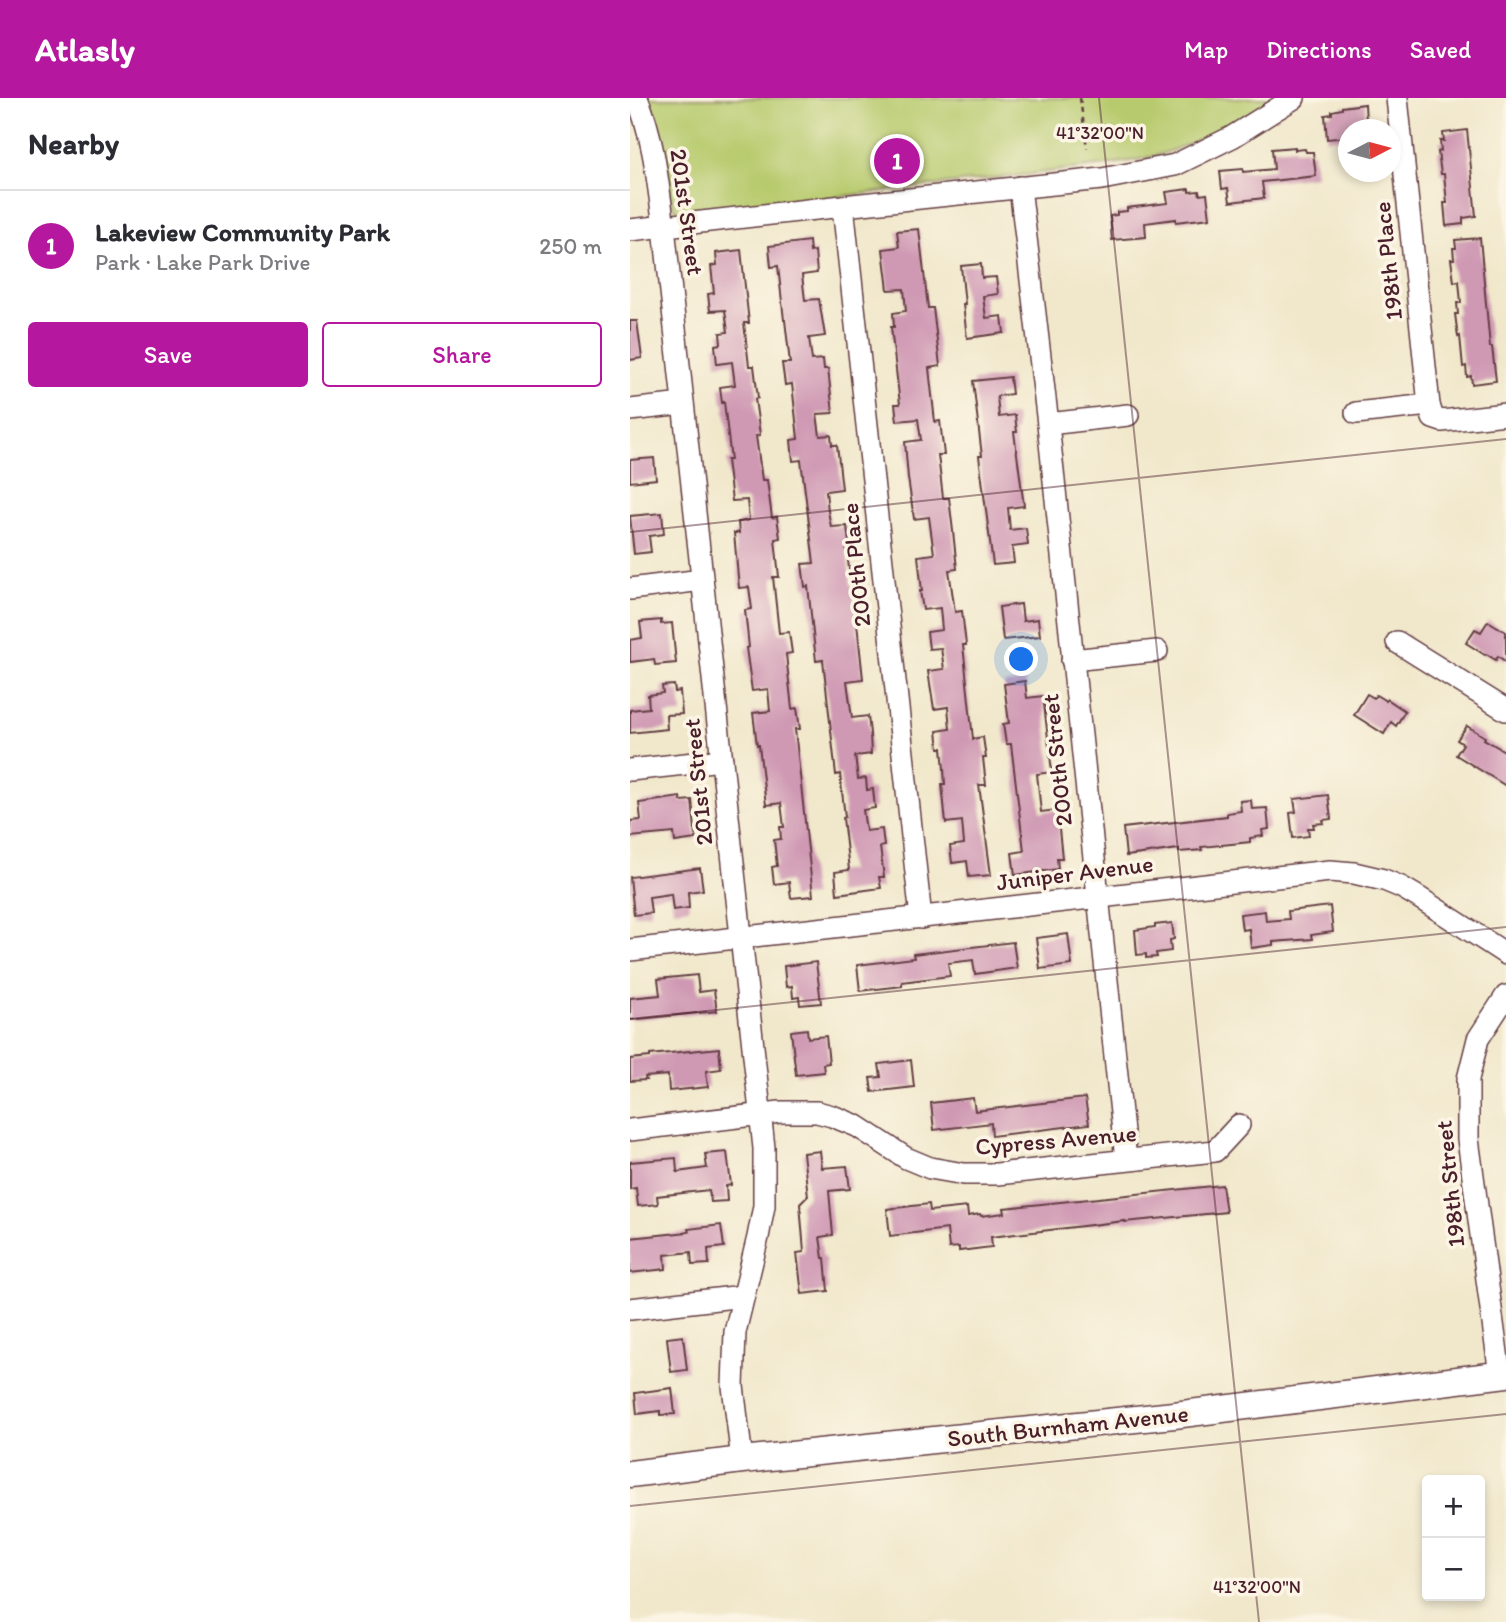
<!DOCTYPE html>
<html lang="en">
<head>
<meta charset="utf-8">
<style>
	body { margin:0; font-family:Itim,sans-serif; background:#f2f2f3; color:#2b2b33 }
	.controls { position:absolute; right:21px; bottom:21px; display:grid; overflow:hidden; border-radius:7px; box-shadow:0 4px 10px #0003 }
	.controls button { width:63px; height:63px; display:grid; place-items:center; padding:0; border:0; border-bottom:2px solid #e1e1e2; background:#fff; color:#2b2b33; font:35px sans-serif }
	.compass { position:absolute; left:708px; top:21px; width:63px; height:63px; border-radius:50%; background:#fff; box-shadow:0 4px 10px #0003; rotate:84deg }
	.you { position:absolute; left:392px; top:562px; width:24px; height:24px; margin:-18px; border:5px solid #fff; border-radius:50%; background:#1a73e8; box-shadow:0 0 0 10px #1a73e833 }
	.badge { display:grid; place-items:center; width:46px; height:46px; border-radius:50%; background:#b5179e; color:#fff; font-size:23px; font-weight:700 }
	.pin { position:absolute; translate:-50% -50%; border:4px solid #fff; box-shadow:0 2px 7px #0006 }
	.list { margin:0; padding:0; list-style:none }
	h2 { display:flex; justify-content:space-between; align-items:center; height:91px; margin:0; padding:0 28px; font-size:30px }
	h2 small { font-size:23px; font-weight:400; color:#7c7c81 }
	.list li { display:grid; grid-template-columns:46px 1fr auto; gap:21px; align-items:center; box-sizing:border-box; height:112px; padding:0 28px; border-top:2px solid #e1e1e2 }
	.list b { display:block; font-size:26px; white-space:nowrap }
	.list p { margin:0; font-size:23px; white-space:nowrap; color:#7c7c81 }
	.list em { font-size:23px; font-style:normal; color:#7c7c81 }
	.actions { display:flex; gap:14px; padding:21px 28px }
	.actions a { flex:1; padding:16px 0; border:2px solid #b5179e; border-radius:7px; text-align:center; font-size:24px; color:#b5179e }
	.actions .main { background:#b5179e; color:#fff }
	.map { position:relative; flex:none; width:876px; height:1524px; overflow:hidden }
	header { display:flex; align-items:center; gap:42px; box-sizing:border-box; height:98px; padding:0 35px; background:#b5179e; color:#fff }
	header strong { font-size:33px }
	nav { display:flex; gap:38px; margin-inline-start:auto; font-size:24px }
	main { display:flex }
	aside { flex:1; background:#fff }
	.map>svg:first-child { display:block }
	.green { fill:#b7ca6d; stroke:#80744c; stroke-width:2 }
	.building { fill:#cf98b3 }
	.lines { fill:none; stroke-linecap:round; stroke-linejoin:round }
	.minor-casing { stroke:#633d43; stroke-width:24 }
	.major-casing { stroke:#633d43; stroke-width:29 }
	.path { stroke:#633d43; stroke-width:2.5; stroke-dasharray:5 5; stroke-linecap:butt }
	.minor { stroke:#fff; stroke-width:21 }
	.major { stroke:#fff; stroke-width:26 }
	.ticks { fill:none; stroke:#4a1f2b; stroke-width:2; stroke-opacity:0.45 }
	.labels { text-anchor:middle; stroke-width:7; stroke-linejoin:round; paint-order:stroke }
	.street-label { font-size:24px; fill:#4a1f2b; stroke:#fcf5e5 }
	.ticks-label { font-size:18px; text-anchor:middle; fill:#4a1f2b; stroke:#fcf5e5; stroke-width:7; stroke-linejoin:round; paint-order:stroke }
</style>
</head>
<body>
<header>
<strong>Atlasly</strong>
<nav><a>Map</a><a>Directions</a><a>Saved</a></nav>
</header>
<main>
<aside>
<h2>Nearby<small></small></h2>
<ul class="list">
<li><span class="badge">1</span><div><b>Lakeview Community Park</b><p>Park · Lake Park Drive</p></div><em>250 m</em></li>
</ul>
<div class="actions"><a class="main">Save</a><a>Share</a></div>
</aside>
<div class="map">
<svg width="876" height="1524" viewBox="0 0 876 1524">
	<rect width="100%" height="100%" fill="#fcf5e5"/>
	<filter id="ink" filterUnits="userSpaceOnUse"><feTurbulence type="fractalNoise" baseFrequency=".0143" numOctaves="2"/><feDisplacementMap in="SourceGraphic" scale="14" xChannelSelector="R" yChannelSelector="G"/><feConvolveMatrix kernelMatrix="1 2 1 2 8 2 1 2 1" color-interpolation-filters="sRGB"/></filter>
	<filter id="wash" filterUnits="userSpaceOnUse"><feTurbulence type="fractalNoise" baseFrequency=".00686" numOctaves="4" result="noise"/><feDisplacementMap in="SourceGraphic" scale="28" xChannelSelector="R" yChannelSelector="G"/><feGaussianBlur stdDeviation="1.57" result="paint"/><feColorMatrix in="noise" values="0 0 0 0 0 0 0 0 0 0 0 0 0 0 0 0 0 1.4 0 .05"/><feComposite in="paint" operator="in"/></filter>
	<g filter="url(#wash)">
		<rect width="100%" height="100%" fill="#f1e8cc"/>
		<path class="green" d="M18 0H643C607 25 567 45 525 58 509 62 492 64 476 67L54 117 46 113 41 102 34 52Z"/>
		<g id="blocks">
			<g class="building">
				<path d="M735 6 736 23 730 24 731 32H718V39L697 41 695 17 702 16V13L712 11V9Z"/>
				<path d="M837 32 846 118 833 120V126L816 128 814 105H817L814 76H811L808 54 811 53 810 43H814L813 35Z"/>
				<path d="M665 49V52L675 51 676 54H683L686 78 632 84 634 100 600 104 598 90 592 91 590 73 613 71V74L644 71 642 51Z"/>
				<path d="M559 91V94L569 93 570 97 577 96 580 120 546 124V121L515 125 516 139 482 142 480 118 487 117V114L497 113V110L538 105 536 94Z"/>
				<path d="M289 131 298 210H303L310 268 299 270 305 324 310 323 314 357H308L313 400H319L323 433 327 471 319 472 325 514 332 513 336 547H333L343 641 353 639 356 660H353L356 687H349L361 777 339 779 337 763 322 765 320 748 334 746 332 723 316 725 312 686H315L314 671 312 650H309L307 633 320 631 318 609 304 611 298 573 314 571 311 550 299 551 297 534 312 532 310 510 293 512 290 493H292L288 458 304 456 299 419 284 421 278 380 275 344 291 342 288 321 267 323 265 306H270L261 229H264L263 215 276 213 274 191 258 192 253 151 269 149 267 133Z"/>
				<path d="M850 140 860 249H862L866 283 842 286 841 278 837 279 836 268 833 269 830 238 828 239 825 216H828L827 205H831L829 183 824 184 821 161H824L823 150H826L825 142Z"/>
				<path d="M179 143 180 154 185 153 187 175 172 177 175 202 189 201 195 238 179 240 182 262 193 261 194 271H198L203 315 187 316 190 338 201 337 202 347H207L212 391 196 393 198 413 201 429 217 428 219 445H216L221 488H223L233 581 217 583 222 620 238 618 240 635 241 656 225 658 228 681 236 680 237 692 243 691 245 710 233 712 236 733 252 731 254 748 250 749 254 779H249L251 790 207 796 205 774 219 772 213 720 215 719 210 676 206 677 193 562 186 563 178 488 175 489 172 466 184 465 171 362 163 363 161 342 168 341 162 286 155 287 152 265H160L155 222H154L148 168 141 169 139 148Z"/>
				<path d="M111 152 119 225H114L119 268H124L128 300 125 301 130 337 126 338 132 382H137L142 420 147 419 150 440 145 441 149 479H143L149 535 159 534 162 555 156 556 162 611 167 610 170 631H165L183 798 161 800 159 784 144 786 142 769 147 768 144 742 151 741 150 729H154L151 705 136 707 129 647H127L123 615 140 613 138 591 122 593 116 550 119 549 115 512 122 511 119 489 109 490 104 435H109L108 424 119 422 117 402 102 403 97 362H101L94 304 92 305 90 289 105 287 102 264 87 266 85 247 91 246 90 235 98 234 95 212 80 213 78 196 84 195 81 168 87 167 86 155Z"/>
				<path d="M351 166 352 180 366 179 368 196 353 198 356 220 372 218 374 235 337 240 333 206H335L331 168Z"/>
				<path d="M0 223H7L12 260 0 262Z"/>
				<path d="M380 279 382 296 367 298 369 319 385 317 387 334H384L394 408 378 410 380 432 396 430 398 447 382 449 384 465 363 467 349 358H352L343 283Z"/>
				<path d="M24 360 26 381 0 384V362Z"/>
				<path d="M32 415 34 436 19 438 21 454 4 456 0 418Z"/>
				<path d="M391 506 393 523 408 521 410 538 373 542 369 509Z"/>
				<path d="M31 522V526L42 525 46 565 25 567 24 561 0 564V542L12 540 10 524Z"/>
				<path d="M858 523 876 534V564L868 558 866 562 856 556 855 557 836 545 845 531 851 534Z"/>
				<path d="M395 583 397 600 413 598 422 674 407 676 411 714 427 712 432 760H427L428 771 385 777 382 755 394 753 381 646H376L373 626 379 625 374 586Z"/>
				<path d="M44 587 45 594 50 593 52 616 36 617 37 631 0 635V612L19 610 18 597 33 595 32 588Z"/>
				<path d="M737 596 744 600 746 597 756 603 757 601 775 613 766 628 761 624 754 636 724 617Z"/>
				<path d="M837 628 855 639 854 641 876 654V688L826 657 833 646 827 642Z"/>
				<path d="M698 697 701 721 693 722 694 725 683 726 684 730H678L679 738 663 740 660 715 666 714 664 701Z"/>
				<path d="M50 699 51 703 62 702 66 741 45 744 44 735 0 739V723L11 722 9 705Z"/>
				<path d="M621 702 622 711 637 710 639 731 632 732 633 738 620 740V744L571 749 572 752 549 754V751L496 758 493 730 597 718V715L611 713 610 703Z"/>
				<path d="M70 770 73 792 58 794 59 810 43 812 41 796 19 799 21 815 4 817 0 779Z"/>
				<path d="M700 808 703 834 681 837 682 841 643 844V847L621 850 619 831 612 832 610 816 635 813 636 823 659 821 658 813Z"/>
				<path d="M542 825 544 841 540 842 541 853 526 855 527 859 516 860V856L507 857 505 832 525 829V827Z"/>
				<path d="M438 836 442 867 410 871 406 840Z"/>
				<path d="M383 844 387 870 345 876 343 862 318 865 320 878 272 884V888L230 893 227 867 284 860 283 856Z"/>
				<path d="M186 864 191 905 170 907 169 899 163 900 162 888 156 889 154 868Z"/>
				<path d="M67 877 69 894 84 892 87 913 0 922V900L30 897 28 881Z"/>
				<path d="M177 931 178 940 196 938 199 965 193 966 194 974 166 977 161 933Z"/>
				<path d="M89 950 91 971 76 973 78 989 39 993 38 977 15 979 16 982 0 983V961L20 959V957Z"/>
				<path d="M281 962 284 989 242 994 240 980 251 979 249 966Z"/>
				<path d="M343 1000 345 1013 455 1000 459 1026 362 1038 361 1025 304 1032 301 1005Z"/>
				<path d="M190 1053 192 1070 217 1068 220 1091 199 1093 203 1137 190 1139 193 1160H195L198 1193 172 1196 167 1155 174 1154 170 1106 178 1098 173 1055Z"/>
				<path d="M97 1054 101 1087 96 1088 97 1103 81 1104 79 1092 27 1098 28 1106 8 1108 6 1090 0 1091V1064L46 1060 47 1074 77 1070 75 1056Z"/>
				<path d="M592 1087 596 1114 495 1124V1123L361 1139 362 1149 329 1153V1149L319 1150 317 1131 260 1138 257 1111 299 1106 300 1113 337 1109 338 1118 350 1116 351 1118 375 1115 374 1110Z"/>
				<path d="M91 1127 94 1149 78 1151 79 1166 62 1167 61 1154 35 1157 36 1171 0 1175V1140L59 1134 58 1131Z"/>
				<path d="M53 1238 57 1272 41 1274 37 1240Z"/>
				<path d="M42 1290 45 1316 30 1317V1313L7 1316 5 1295Z"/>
			</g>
		</g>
	</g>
	<g filter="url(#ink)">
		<use href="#blocks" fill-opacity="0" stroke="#633d43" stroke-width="2"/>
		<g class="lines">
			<defs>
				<g id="minor">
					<path d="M7 0C24 40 28 86 34 129L134 1050V1108L128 1139 105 1234 103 1288 112 1362"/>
					<path d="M767 0 799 307 803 320 812 323 876 316"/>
					<path d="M390 89 418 326 496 1062"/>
					<path d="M213 108 291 820"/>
					<path d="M0 132 213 108 472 81 545 67 602 39 664 0"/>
					<path d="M0 312 53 306"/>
					<path d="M726 315 799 307"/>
					<path d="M418 326 498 317"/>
					<path d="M0 491 72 482"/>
					<path d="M767 544 876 612"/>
					<path d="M442 562 527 553"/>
					<path d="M0 672 92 662"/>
					<path d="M0 852 700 773 724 775 754 782 771 789 788 799 876 856"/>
					<path d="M0 1032 150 1014H187L202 1018 227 1028 276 1060 300 1070 334 1076H367L585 1053 609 1027"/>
					<path d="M0 1211 113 1198"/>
					<path d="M870 1277 838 1041V981L848 941 876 898"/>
				</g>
				<path id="major" d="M0 1376 112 1362 544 1317 876 1276"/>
			</defs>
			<use href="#minor" class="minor-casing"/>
			<use href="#major" class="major-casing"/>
			<path class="path" d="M450 0 457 50"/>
			<use href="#minor" class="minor"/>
			<use href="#major" class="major"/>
		</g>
	</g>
	<path class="ticks" d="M469 0 629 1524M0 434 876 341M0 921 876 829M0 1408 876 1316"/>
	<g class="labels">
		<g class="street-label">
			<text transform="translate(57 114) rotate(82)" y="8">201st Street</text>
			<text transform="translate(758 163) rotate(-96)" y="8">198th Place</text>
			<text transform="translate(226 467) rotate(-96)" y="8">200th Place</text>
			<text transform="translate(427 662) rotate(-96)" y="8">200th Street</text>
			<text transform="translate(68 684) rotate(-96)" y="8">201st Street</text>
			<text transform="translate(445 775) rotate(-7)" y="8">Juniper Avenue</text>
			<text transform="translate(426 1042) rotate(-5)" y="8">Cypress Avenue</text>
			<text transform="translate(820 1086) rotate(-96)" y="8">198th Street</text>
			<text transform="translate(438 1328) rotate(-6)" y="8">South Burnham Avenue</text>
		</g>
	</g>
	<g class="ticks-label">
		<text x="470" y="41">41°32'00"N</text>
		<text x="627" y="1495">41°32'00"N</text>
	</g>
</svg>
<div class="controls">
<button>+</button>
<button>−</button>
</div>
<svg class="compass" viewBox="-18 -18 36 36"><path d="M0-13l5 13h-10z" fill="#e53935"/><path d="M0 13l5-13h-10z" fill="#7c7c81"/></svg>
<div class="you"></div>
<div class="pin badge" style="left:267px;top:63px">1</div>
</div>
</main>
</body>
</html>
